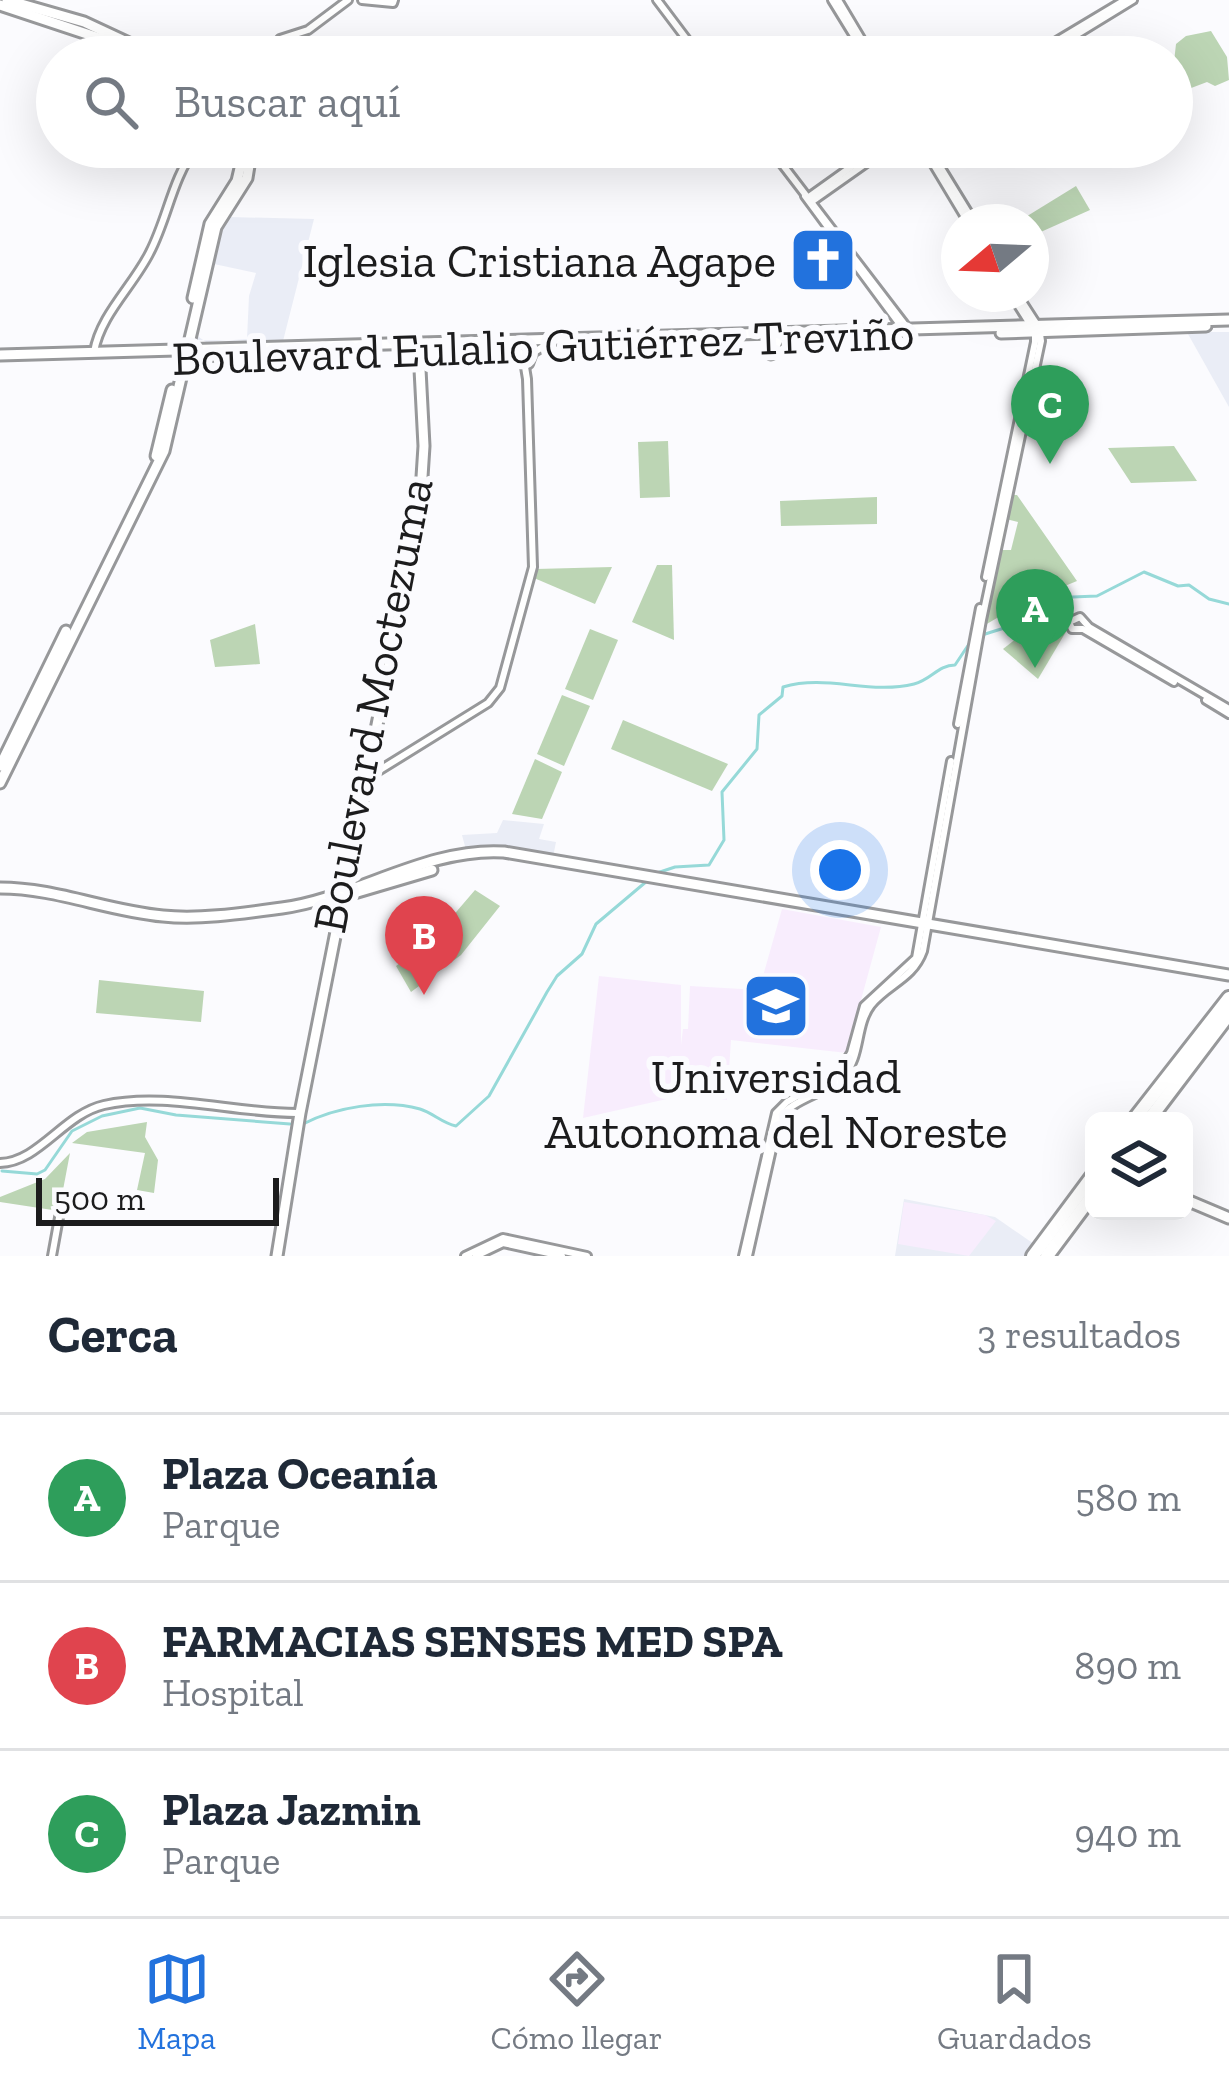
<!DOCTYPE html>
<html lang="es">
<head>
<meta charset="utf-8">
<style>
	body { margin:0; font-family:"Zilla Slab",serif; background:#f2f2f3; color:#1f2937 }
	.controls { position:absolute; right:36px; bottom:36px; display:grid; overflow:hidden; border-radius:18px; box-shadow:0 12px 48px #0002 }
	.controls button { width:108px; height:108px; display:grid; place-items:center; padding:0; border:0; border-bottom:3px solid #e0e1e3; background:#fff; color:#1f2937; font:60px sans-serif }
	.compass { position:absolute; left:941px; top:204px; width:108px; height:108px; border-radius:50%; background:#fff; box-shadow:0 12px 48px #0002; rotate:251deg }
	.scale { position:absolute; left:36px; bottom:30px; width:243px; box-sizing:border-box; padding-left:12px; border:6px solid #1c1c1d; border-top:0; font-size:33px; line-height:42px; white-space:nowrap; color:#1c1c1d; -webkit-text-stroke:9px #fbfbfe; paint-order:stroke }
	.you { position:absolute; left:840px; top:870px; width:42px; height:42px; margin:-30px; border:9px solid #fff; border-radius:50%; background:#1a73e8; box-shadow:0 0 0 18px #1a73e833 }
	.badge { display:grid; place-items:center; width:78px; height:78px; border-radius:50%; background:#2272dd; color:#fff; font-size:39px; font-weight:700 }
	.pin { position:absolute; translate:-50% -99px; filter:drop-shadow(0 3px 6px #0008) }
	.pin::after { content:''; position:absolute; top:63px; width:42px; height:36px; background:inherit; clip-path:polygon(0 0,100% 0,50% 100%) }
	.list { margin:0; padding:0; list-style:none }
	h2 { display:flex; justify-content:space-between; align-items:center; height:156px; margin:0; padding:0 48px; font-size:51px }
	h2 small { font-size:39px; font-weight:400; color:#747a83 }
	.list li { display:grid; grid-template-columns:78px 1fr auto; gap:36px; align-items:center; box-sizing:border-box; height:168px; padding:0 48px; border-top:3px solid #e0e1e3 }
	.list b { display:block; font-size:45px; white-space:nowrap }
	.list p { margin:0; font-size:39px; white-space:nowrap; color:#747a83 }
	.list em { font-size:39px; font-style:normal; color:#747a83 }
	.icon { flex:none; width:66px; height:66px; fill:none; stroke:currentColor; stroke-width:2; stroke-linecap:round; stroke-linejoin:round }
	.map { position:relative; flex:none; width:1229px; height:1256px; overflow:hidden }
	.search { position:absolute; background:#fff; box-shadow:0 12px 48px #0002; left:36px; right:36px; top:36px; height:132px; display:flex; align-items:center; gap:30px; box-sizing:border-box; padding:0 42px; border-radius:66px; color:#747a83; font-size:45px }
	.sheet { height:660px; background:#fff }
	nav { display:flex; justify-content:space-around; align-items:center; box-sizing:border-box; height:168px; border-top:3px solid #e0e1e3; background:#fff; font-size:33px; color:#747a83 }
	nav a { display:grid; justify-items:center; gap:6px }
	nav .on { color:#2272dd }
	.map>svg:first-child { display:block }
	.built { fill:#eaedf6; fill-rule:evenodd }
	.education { fill:#f8edfd }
	.green { fill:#bcd5b4 }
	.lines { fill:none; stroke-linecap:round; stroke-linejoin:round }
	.stream { stroke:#96d9d8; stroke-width:3 }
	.minor-casing { stroke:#97989a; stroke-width:12 }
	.major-casing { stroke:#97989a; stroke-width:15 }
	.highway-casing { stroke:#97989a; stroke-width:18 }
	.minor { stroke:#fff; stroke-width:6 }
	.major { stroke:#fff; stroke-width:9 }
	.highway { stroke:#fff; stroke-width:12 }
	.labels { text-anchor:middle; stroke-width:12; stroke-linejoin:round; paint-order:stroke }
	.poi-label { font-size:48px; fill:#1c1c1d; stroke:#fbfbfe; text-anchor:end }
	.street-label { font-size:48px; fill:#1c1c1d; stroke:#fbfbfe }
</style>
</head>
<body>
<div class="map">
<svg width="1229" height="1256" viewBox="0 0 1229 1256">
	<rect width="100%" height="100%" fill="#fbfbfe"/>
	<g class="built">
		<path d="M229 217 314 219 283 341 197 340 195 333 221 226ZM214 264 256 273 249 296 247 339 206 342 196 335Z"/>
		<path d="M1187 332H1229V407L1188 334Z"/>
		<path d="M503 820 544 824 539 839 556 842 553 857 466 850 462 835 497 833Z"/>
		<path d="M904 1199 995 1217 1034 1244 1026 1256H895Z"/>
	</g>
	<g class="education">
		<path d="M782 909 881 927 861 1000 865 1002 847 1053 731 1040 727 1100 682 1092 681 1086 680 1096 583 1118 599 976 681 985V1045L683 1029H688L690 986 759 990Z"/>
		<path d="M904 1202 985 1215 996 1221 969 1256 898 1244Z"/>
	</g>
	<g class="green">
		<path d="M1211 31 1227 57 1229 80 1215 86 1207 82 1178 93 1173 71 1176 44 1186 36Z"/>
		<path d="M1076 186 1090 210 1034 235 1031 222 1024 218Z"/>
		<path d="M668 441 670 497 640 498 638 442Z"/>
		<path d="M1174 446 1197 481 1131 483 1108 448Z"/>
		<path d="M1011 495H1017L1077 581 1021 604 985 625 999 550H1011L1018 522 1006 519Z"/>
		<path d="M877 497V524L781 526 780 501Z"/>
		<path d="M657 565H672L674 640 632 622Z"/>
		<path d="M612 567 595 604 534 578 536 569Z"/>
		<path d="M1059 616 1067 630 1038 679 1003 649 1030 628Z"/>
		<path d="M255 624 260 664 215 667 210 640Z"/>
		<path d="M590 629 618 640 593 700 565 689Z"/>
		<path d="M562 695 590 706 564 766 537 754Z"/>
		<path d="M623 720 728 764 712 791 611 749Z"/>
		<path d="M535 759 562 772 542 819 512 814Z"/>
		<path d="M475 890 500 906 461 955 411 992 396 966 433 939Z"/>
		<path d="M99 980 204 991 201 1022 96 1013Z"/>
		<path d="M147 1122 145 1137 158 1160 154 1193 137 1190 145 1153 72 1143 87 1132Z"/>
		<path d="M70 1153 59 1211 0 1202V1197L45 1179Z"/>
	</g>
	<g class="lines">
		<g class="stream">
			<path d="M982 635 1017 624 1048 598 1097 596 1144 572 1178 586 1189 585 1209 599 1229 604"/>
			<path d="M654 874 675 867 709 865 724 840 722 792 757 749 759 715 782 696 783 687C827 674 869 695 914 684 931 680 938 665 955 665L969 644"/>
			<path d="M303 1124C336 1107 383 1099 420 1109 433 1113 442 1123 456 1126L489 1096 547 992 557 976 582 954 596 924 647 881"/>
			<path d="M2 1171 37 1174 45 1170 72 1131 102 1116 140 1108 176 1115 290 1124"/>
		</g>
		<defs>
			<g id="minor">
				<path d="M362 0 393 3 394 0"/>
				<path d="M657 0 700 57"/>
				<path d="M832 0 867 57"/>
				<path d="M838 0 872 57"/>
				<path d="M265 57 280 39 308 30 348 0"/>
				<path d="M1030 57 1125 0"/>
				<path d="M1040 57 1133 0"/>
				<path d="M769 147 912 334"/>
				<path d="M923 147 968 222"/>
				<path d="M928 147 974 222"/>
				<path d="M805 196 907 334"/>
				<path d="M809 197 879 147"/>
				<path d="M811 202 889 147"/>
				<path d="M94 352C100 315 134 285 150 252 168 217 172 179 196 147"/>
				<path d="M529 364 533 353 544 346"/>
				<path d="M986 577 1035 342V332L1011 294"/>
				<path d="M1069 622 1080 617 1089 627 1229 709"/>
				<path d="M1069 622 1072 629H1083L1174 682"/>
				<path d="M1206 700 1229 714"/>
				<path d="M958 724 980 608"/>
				<path d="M367 778 488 703 500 688 533 567 527 379 523 355 514 347"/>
				<path d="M0 1163C39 1162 64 1114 104 1105 166 1091 236 1114 300 1113"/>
				<path d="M52 1256 60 1212"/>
				<path d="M465 1256 503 1238 587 1256"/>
				<path d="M476 1256 503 1243 562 1256"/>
				<path d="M743 1256 776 1113 787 1102 839 1072 851 1053 864 1006 916 958 951 761"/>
				<path d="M748 1256 779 1118C796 1097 824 1095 843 1076 862 1057 855 1026 871 1005 888 984 913 979 923 951L982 620 1041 341 1039 328 1017 294"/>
			</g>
			<g id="major">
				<path d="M7 0 84 22 159 57"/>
				<path d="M0 5 114 43"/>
				<path d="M193 298 210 224 237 181 245 147"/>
				<path d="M1001 333 1206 326"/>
				<path d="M771 354 779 338"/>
				<path d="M0 355 1229 320"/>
				<path d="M191 356 288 353"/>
				<path d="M156 456 172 390"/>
				<path d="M0 766 66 631"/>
				<path d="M0 783 164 451 216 227 247 178 252 147"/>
				<path d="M350 832 367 748"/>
				<path d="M0 888C56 888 107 911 163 916 200 920 245 913 282 908 356 898 427 847 504 852L1229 975"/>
				<path d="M327 901 432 870"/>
				<path d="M1184 1199 1229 1218"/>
				<path d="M277 1256 300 1113 420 508 424 446 419 350"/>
			</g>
			<g id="highway">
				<path d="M1133 1121 1229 998"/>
				<path d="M1148 1121 1229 1014"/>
				<path d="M1033 1256 1094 1174"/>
				<path d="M1047 1256 1094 1193"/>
			</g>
		</defs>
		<use href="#minor" class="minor-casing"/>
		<use href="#major" class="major-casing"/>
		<use href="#highway" class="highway-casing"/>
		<use href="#minor" class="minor"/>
		<use href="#major" class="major"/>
		<use href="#highway" class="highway"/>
	</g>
	<defs>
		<symbol id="church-square" viewBox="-11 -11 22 22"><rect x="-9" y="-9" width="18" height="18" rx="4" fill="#2272dd" stroke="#fbfbfe"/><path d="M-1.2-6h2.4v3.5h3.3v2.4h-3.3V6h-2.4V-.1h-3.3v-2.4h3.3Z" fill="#fff"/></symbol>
		<symbol id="university-square" viewBox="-11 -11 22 22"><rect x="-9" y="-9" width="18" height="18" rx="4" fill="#2272dd" stroke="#fbfbfe"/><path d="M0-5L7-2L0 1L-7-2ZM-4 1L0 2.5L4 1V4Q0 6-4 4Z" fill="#fff"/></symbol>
	</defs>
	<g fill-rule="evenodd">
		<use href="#church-square" x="785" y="222" width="76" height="76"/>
		<use href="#university-square" x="738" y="968" width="76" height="76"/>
	</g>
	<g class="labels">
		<g class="poi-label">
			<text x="776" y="277">Iglesia Cristiana Agape</text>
			<text x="776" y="1093" text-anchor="middle">Universidad<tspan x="776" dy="55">Autonoma del Noreste</tspan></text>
		</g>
		<g class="street-label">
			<text transform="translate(543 345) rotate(-2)" y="17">Boulevard Eulalio Gutiérrez Treviño</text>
			<text transform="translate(372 705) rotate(-79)" y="17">Boulevard Moctezuma</text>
		</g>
	</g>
</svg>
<div class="controls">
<button><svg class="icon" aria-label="layers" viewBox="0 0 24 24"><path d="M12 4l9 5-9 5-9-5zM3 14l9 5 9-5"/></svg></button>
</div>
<svg class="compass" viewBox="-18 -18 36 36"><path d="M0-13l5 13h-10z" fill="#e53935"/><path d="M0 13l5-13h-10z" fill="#747a83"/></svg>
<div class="scale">500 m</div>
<div class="you"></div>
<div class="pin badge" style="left:1035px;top:668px;background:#2e9e5b">A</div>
<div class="pin badge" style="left:424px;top:995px;background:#e0444e">B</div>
<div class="pin badge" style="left:1050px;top:464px;background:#2e9e5b">C</div>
<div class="search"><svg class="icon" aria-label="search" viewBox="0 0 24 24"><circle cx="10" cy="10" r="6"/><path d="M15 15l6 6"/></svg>Buscar aquí</div>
</div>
<section class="sheet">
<h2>Cerca<small>3 resultados</small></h2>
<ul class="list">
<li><span class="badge" style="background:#2e9e5b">A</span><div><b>Plaza Oceanía</b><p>Parque</p></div><em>580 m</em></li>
<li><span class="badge" style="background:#e0444e">B</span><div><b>FARMACIAS SENSES MED SPA</b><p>Hospital</p></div><em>890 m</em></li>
<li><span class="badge" style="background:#2e9e5b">C</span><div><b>Plaza Jazmin</b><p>Parque</p></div><em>940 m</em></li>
</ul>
</section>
<nav>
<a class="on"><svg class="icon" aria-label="map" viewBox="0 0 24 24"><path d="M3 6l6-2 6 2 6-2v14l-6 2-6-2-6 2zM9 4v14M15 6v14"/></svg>Mapa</a>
<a><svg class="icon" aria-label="directions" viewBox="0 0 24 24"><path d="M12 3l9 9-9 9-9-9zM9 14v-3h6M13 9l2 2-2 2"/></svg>Cómo llegar</a>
<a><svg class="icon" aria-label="saved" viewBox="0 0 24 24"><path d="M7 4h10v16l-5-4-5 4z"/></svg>Guardados</a>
</nav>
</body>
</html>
